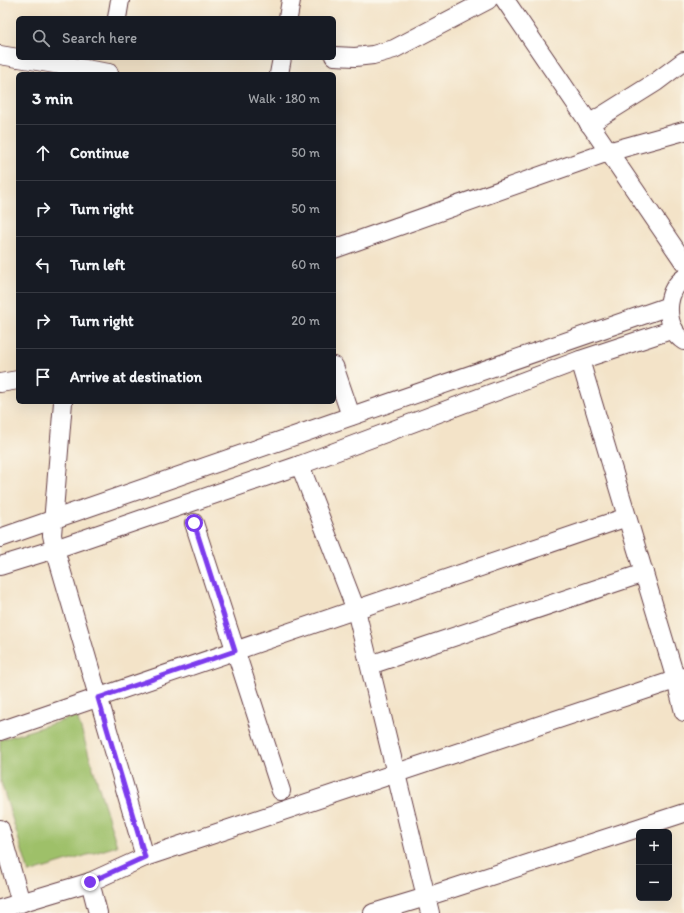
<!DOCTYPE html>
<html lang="en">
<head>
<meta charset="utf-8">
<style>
	body { margin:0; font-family:Itim,sans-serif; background:#242831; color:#f1f3f6 }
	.controls { position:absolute; right:12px; bottom:12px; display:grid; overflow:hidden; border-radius:6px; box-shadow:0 4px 16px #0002 }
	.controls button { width:36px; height:36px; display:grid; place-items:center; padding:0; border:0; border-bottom:1px solid #363941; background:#171b24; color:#f1f3f6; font:20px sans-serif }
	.stop { position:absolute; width:12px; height:12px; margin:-9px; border:3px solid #7c3aed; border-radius:50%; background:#fff }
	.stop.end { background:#7c3aed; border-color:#fff; box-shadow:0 1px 4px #0008 }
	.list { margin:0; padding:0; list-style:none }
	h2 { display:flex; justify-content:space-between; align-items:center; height:52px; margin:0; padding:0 16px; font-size:17px }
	h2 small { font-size:13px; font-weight:400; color:#9ea1a6 }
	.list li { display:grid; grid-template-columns:26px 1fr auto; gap:12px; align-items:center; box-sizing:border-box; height:56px; padding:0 16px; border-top:1px solid #363941 }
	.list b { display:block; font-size:15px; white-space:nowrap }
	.list em { font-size:13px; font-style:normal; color:#9ea1a6 }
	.icon { flex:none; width:22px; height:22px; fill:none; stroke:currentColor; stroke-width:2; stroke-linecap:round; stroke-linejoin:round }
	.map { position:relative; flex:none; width:684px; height:913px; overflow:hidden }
	.search { position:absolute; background:#171b24; box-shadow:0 4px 16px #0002; left:16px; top:16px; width:320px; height:44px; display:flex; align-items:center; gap:10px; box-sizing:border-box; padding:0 14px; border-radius:6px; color:#9ea1a6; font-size:15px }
	.panel { position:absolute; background:#171b24; box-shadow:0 4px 16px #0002; left:16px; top:72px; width:320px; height:332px; border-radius:6px }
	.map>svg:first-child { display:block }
	.green { fill:#9ec069; stroke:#74704a }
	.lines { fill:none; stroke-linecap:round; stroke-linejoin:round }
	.minor-casing { stroke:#633c43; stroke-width:20 }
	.minor { stroke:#fff; stroke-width:18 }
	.route { stroke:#7c3aed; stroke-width:5 }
</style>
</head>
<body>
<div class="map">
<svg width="684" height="913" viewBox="0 0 684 913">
	<rect width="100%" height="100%" fill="#fbf7ec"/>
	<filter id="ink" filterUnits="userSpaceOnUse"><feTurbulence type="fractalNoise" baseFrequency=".025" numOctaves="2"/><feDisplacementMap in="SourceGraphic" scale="8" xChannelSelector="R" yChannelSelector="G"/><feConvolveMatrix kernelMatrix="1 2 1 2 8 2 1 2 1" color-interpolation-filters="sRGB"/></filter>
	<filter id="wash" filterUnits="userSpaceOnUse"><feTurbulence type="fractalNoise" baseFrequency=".012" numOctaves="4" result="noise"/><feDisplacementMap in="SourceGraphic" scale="16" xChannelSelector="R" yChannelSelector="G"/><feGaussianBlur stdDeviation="0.9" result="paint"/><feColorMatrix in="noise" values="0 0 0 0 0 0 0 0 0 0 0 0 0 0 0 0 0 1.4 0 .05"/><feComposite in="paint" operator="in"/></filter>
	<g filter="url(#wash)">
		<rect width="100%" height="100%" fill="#f3e3c8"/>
		<path class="green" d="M77 716 117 846 29 873 0 779V740Z"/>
	</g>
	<g filter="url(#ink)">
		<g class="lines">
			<defs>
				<g id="minor">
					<path d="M505 0 684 262"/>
					<path d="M117 18 120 0"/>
					<path d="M288 18 291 0"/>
					<path d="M0 55 18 58"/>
					<path d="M334 56 355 57 373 55 394 49 488 0"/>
					<path d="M19 58 109 73"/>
					<path d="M279 74 282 58"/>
					<path d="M589 124 656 82 684 61"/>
					<path d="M334 249 608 152 684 131"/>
					<path d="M684 278C667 290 665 315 675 332 677 336 681 339 684 341"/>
					<path d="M580 360 676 680 684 712"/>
					<path d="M334 366 351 416"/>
					<path d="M0 383 18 380"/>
					<path d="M63 402 52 535 55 549 145 857 90 882 98 913"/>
					<path d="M300 465 356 610 430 913"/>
					<path d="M194 523 281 791"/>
					<path d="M0 538 669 306"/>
					<path d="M0 566 55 549 300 465 580 360 674 329"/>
					<path d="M370 665 644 573"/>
					<path d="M0 731 627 517"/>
					<path d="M0 829 21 903"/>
					<path d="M145 857 684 677"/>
					<path d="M0 909 90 882"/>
					<path d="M373 913 426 897 684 813"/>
				</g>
			</defs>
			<use href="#minor" class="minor-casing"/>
			<use href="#minor" class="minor"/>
		</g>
	</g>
	<g class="lines" filter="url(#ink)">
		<path class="route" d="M90 882 145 857 98 698 235 651 194 523"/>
	</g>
</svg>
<div class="controls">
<button>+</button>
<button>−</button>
</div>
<div class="stop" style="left:194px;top:523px"></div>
<div class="stop end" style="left:90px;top:882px"></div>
<div class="search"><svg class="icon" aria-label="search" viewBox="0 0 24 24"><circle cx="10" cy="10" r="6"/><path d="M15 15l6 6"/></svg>Search here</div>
<section class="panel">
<h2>3 min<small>Walk · 180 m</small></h2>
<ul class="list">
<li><svg class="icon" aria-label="ahead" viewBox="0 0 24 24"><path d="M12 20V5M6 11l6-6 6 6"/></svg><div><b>Continue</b></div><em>50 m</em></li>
<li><svg class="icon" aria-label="right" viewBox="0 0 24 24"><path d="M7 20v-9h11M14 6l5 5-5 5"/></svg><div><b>Turn right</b></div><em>50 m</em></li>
<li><svg class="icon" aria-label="left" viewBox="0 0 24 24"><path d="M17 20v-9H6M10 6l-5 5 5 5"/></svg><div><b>Turn left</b></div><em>60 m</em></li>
<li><svg class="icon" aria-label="right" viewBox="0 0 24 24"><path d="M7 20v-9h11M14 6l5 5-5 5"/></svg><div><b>Turn right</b></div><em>20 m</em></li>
<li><svg class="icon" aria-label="arrive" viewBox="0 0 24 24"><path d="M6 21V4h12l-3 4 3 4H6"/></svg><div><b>Arrive at destination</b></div></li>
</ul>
</section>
</div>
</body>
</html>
